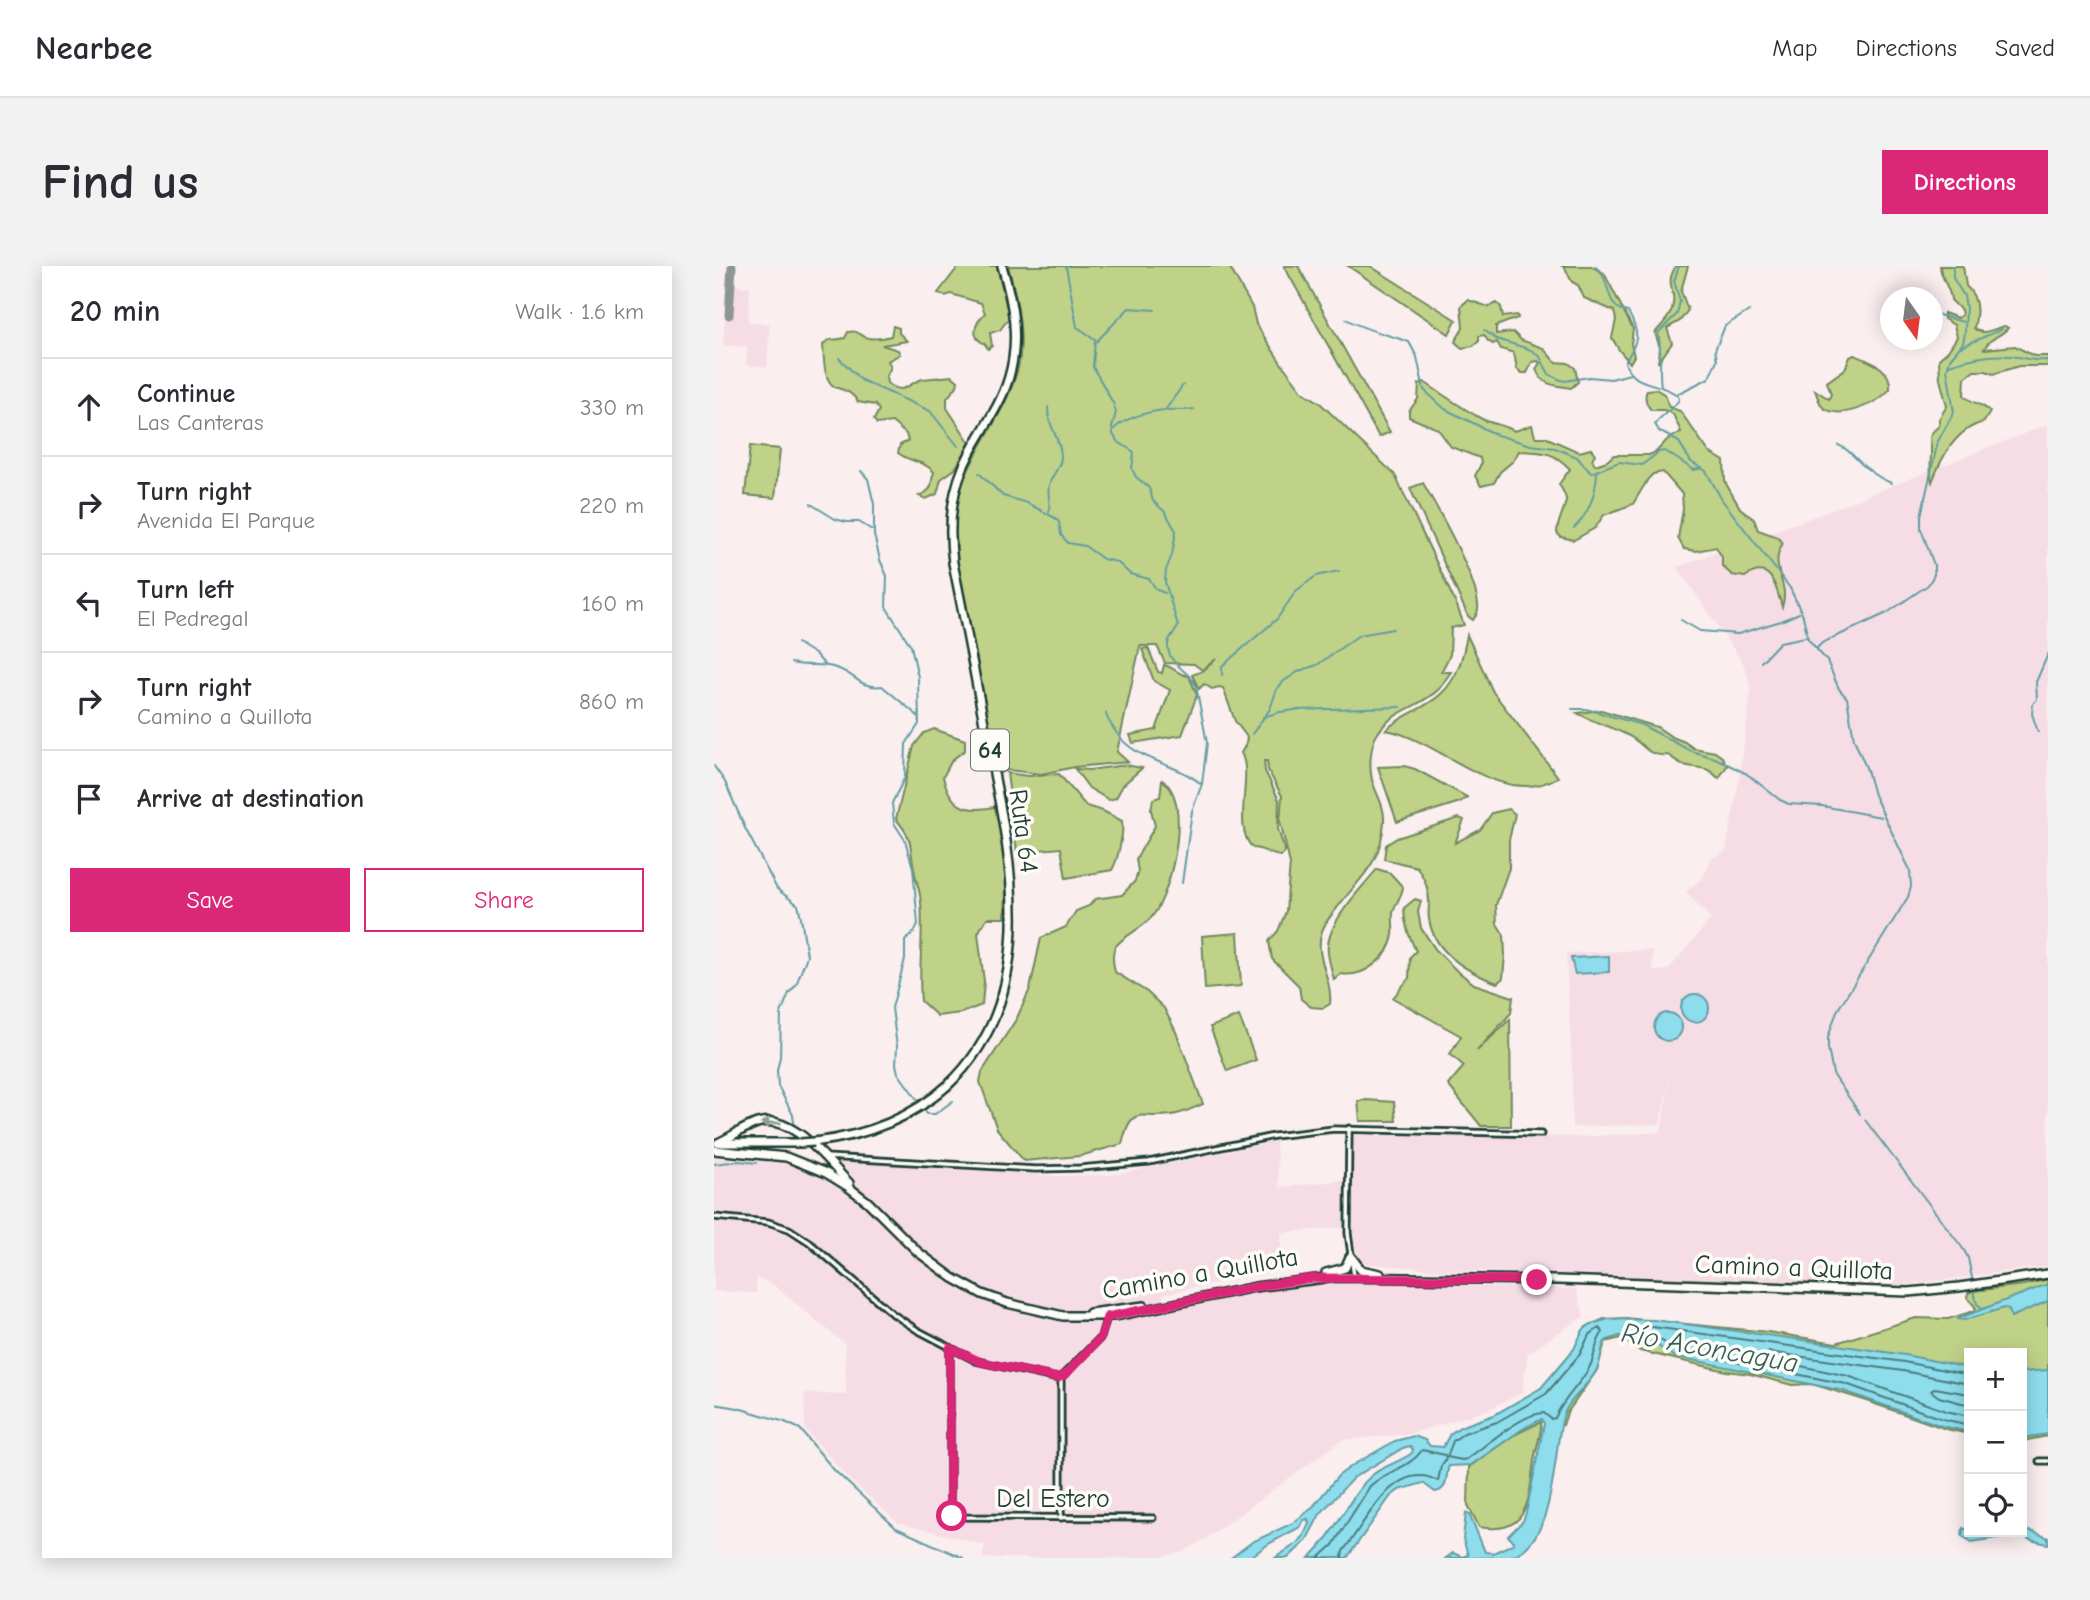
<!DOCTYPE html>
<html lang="en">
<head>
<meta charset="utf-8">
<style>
	body { margin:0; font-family:"Comic Neue",sans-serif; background:#f2f2f3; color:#2b2b33 }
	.controls { position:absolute; right:21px; bottom:21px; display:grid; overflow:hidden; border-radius:0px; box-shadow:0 4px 18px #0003 }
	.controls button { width:63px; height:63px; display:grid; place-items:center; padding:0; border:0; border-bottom:2px solid #e1e1e2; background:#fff; color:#2b2b33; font:35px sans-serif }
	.compass { position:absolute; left:1166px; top:21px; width:63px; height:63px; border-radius:50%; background:#fff; box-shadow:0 4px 18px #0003; rotate:166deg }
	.stop { position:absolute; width:21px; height:21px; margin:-16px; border:5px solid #db2777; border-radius:50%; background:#fff }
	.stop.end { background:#db2777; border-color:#fff; box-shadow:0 2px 7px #0008 }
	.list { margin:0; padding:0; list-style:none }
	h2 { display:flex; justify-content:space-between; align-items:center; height:91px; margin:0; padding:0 28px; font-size:30px }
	h2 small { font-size:23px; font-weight:400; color:#7c7c81 }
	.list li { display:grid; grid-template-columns:46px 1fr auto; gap:21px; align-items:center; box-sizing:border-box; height:98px; padding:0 28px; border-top:2px solid #e1e1e2 }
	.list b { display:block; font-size:26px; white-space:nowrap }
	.list p { margin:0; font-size:23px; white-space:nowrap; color:#7c7c81 }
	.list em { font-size:23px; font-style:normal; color:#7c7c81 }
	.actions { display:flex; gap:14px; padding:21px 28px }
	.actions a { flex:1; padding:16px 0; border:2px solid #db2777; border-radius:0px; text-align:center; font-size:24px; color:#db2777 }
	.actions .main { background:#db2777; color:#fff }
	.icon { flex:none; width:38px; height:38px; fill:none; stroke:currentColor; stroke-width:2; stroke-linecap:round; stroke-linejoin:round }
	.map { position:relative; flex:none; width:1334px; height:1292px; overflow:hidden; border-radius:0px }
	header { display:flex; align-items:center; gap:42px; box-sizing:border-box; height:98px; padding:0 35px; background:#fff; border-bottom:2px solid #e1e1e2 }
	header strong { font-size:33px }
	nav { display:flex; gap:38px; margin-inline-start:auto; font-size:24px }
	.intro { display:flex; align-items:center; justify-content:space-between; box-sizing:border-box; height:168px; padding:0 42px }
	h1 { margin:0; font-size:49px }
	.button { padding:18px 32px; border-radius:0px; background:#db2777; color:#fff; font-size:24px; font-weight:700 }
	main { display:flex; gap:42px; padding:0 42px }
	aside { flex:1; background:#fff; border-radius:0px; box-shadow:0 4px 18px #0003 }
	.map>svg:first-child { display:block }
	.built { fill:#f6dde5 }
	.green { fill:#c0d288; stroke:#70885e; stroke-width:2 }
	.water { fill:#8edded; stroke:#629da3; stroke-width:2 }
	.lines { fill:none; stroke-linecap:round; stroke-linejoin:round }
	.shore { stroke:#4b7d7e; stroke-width:2 }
	.stream { stroke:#629da3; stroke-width:2 }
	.taxiway { stroke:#8c9692; stroke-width:9 }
	.street-casing { stroke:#1f3d34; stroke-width:9 }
	.primary-casing { stroke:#1f3d34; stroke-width:12 }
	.street { stroke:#fdfcf7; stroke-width:3.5 }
	.primary { stroke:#fdfcf7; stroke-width:7 }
	.primary-bridge-casing { stroke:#1f3d34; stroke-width:12; stroke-linecap:butt }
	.primary-bridge { stroke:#fdfcf7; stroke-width:7 }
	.oneway { fill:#8e9c96 }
	.route { stroke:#db2777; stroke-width:9 }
	.labels { text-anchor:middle; stroke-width:7; stroke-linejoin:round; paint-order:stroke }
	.shield { fill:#fdfcf7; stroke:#62766e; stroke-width:2 }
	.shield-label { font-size:24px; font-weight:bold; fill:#1f3d34 }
	.street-label { font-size:26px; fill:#1f3d34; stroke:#fdfcf7 }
	.water-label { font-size:28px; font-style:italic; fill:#355d59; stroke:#fdfcf7 }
</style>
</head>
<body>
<header>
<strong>Nearbee</strong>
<nav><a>Map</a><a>Directions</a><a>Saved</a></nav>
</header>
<div class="intro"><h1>Find us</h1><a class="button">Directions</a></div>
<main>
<aside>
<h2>20 min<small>Walk · 1.6 km</small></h2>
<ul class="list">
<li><svg class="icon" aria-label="ahead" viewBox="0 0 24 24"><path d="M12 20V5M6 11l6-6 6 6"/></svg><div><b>Continue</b><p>Las Canteras</p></div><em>330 m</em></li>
<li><svg class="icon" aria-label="right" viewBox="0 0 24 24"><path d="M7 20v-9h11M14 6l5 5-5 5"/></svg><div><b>Turn right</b><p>Avenida El Parque</p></div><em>220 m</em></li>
<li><svg class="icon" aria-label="left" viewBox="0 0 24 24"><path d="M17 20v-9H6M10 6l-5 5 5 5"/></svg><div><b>Turn left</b><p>El Pedregal</p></div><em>160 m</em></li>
<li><svg class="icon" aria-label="right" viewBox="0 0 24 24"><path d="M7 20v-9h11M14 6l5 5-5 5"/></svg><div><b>Turn right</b><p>Camino a Quillota</p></div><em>860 m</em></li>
<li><svg class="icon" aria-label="arrive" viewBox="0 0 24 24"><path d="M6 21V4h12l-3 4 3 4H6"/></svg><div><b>Arrive at destination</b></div></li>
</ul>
<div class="actions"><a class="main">Save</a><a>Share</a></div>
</aside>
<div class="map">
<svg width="1334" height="1292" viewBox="0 0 1334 1292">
	<rect width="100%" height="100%" fill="#faeeef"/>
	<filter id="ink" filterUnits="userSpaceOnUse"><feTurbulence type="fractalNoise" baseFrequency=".0143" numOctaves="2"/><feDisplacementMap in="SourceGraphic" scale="14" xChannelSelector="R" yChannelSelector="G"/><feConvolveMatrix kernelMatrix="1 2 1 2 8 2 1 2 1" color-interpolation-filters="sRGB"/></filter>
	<g filter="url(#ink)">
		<g class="built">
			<path d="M14 19 36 21 34 56 56 58 53 101 32 99 33 81 9 79Z"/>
			<path d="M1334 158V1000L1191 1019 1145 1020 727 1004 647 997 641 989 638 967 639 869 865 871 947 866 956 810 946 858 858 861V804L852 687 938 684 939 705 954 704 997 653 972 626 990 610 997 593 1012 584 1025 514 1037 422 1029 397 963 301 1107 248Z"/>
			<path d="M562 875 565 921 631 914V961L567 967 568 1004 449 1028 452 1045 500 1032 580 1019 628 1016 862 1023 870 1050 814 1087 808 1127 769 1146 695 1168 628 1174 497 1269 468 1287 440 1292H268L271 1279 184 1257 132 1210 91 1163 90 1127 132 1129 131 1078 58 1018 42 1012V1027L0 1025V892L43 894 75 899 102 907 120 894 343 910 400 909Z"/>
		</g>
		<g class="green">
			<path d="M245 0H283L295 52 286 64 276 67 278 80 274 83 271 78C255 71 261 57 271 47L267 37 237 28 231 30 224 27Z"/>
			<path d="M294 0H515L538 41 542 58 567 97 589 126 605 136 681 209 743 340 750 359 737 362 736 389 727 406H737C733 411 729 418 725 423 707 441 678 444 664 467 656 478 655 500 658 514 662 528 671 540 670 555 667 599 647 610 623 642 617 649 611 657 608 665 599 690 619 713 616 738L609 742 597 741 587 733 585 720 558 693 555 675 564 665 572 645 576 598 566 555 568 530 554 504 553 495H550L551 505 565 534 564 563 571 585 567 590C556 589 549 582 539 582 517 562 540 509 527 487L532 478 533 471 521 455 509 422 505 421 498 423 490 418 485 423 478 409 489 405 502 393 488 404 480 398 451 397 443 380H426L403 486 414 496 361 501 327 508 294 504 283 508C273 457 263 406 253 356 248 330 239 292 239 266 242 198 285 165 303 106 312 75 303 30 294 0Z"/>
			<path d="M570 0H584L676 166 665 171Z"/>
			<path d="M634 0H656L742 54 735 68Z"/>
			<path d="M848 0H877L890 7 919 63 917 78 920 90 916 97 905 84 898 72 902 54 900 45 870 32 864 19 858 16 851 2Z"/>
			<path d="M962 0H974L967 25 974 44 966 55 953 62 958 77 944 97 946 82 941 67C948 58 958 50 959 38 962 23 950 19 962 0Z"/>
			<path d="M1226 0H1249L1252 20C1265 31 1264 47 1260 62 1268 71 1280 62 1291 60L1294 62C1286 71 1275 72 1270 83L1301 80 1320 90H1334V100H1305L1279 108 1272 105H1260L1251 112 1250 129C1257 138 1269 137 1276 146L1270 156C1242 163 1228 190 1218 216 1215 204 1217 197 1217 186 1218 172 1211 171 1225 160V153L1233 140 1226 113 1225 93 1234 85 1243 71 1240 59 1230 53V47L1244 52 1248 49 1247 44 1237 34C1237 23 1227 14 1226 0Z"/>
			<path d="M754 34 775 41 783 37 787 41 789 51 803 49 804 52 782 60V68L799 66 807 74 829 82 841 96 854 97 861 102 864 116 857 122C841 119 828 120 822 103L826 97 824 95 818 96 813 107H808L803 103 800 87 787 83 783 76 779 78 774 75 770 69 765 70V75L759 80 748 82 741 76 749 62 747 40Z"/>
			<path d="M179 60 185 62V67L193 75 168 79 184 84 186 88 174 95 177 101 172 111 173 117C192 131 194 116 209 113 219 112 229 111 238 110L244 115 243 120 233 132V142L256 177 241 203 227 213 223 228 212 233 205 230C222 222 215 219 220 206 211 195 197 197 184 187L186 179 194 175 192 168 178 156 163 158 160 154 165 144 161 139 144 136C137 125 132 125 121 121 109 115 110 91 109 79 114 71 122 75 131 72L134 66C143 64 143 67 151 71 159 74 170 72 177 70Z"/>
			<path d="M1140 89C1157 96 1178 102 1176 123 1164 138 1128 153 1111 143 1106 141 1103 129 1101 124L1115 133 1117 128 1113 116 1131 103 1136 91Z"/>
			<path d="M710 116C729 129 748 142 768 153 778 158 790 159 801 165L818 159 821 171H831L865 186 877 183 881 188 878 193 881 199 893 195 900 189H935L942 186 953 174 967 166 959 148 950 144H937C932 138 930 131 933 124L942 123 951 129 955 141 966 145 995 186 1010 195 1011 216 1026 242 1040 253 1044 264 1064 271 1069 277C1053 302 1077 316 1068 341 1062 321 1057 293 1031 311L1018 309 1008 300V291L1002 281 982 285 970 283 964 272 969 243 968 228 949 206 939 208 934 213 919 238 890 249 881 262 860 274 847 271 843 267C843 256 851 243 852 234 852 228 848 224 845 218L856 203C839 185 828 186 805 185L799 195 786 206 780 217 767 220 761 210 767 198 766 192 737 181 724 163 695 151V145L704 133 705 118Z"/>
			<path d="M36 180 66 183 61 232 31 229Z"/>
			<path d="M709 217C724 243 762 310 764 339 765 345 762 350 759 354L754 350 696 222Z"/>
			<path d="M753 369 779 426 844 511C788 545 727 474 672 464 687 449 711 443 727 428 744 412 749 391 753 369Z"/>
			<path d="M434 382 444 406 448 407 450 399C460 401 464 409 475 410L483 429 468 469 419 477 416 469 442 464 456 424 440 415 428 383Z"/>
			<path d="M887 444 943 461 958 471 971 476 979 482 1001 486 1008 491 1013 500 1005 512 1003 511C993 499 983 503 970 499 964 497 959 492 954 489 932 491 931 478 915 470 898 461 879 456 863 447Z"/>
			<path d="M220 463 251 474V484L238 494 229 511C238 544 253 547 285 540L293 599 291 652H273L264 667 270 715 268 739 247 747 223 750 207 735C204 702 210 669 207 636 206 625 202 614 200 603 195 578 200 574 182 553L200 480 210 467Z"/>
			<path d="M412 499 428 502 409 519 402 532 395 534 375 522 361 503 375 504Z"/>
			<path d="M690 500 701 503 753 531 746 536 683 556 664 501Z"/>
			<path d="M293 507 314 510 345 508 372 540 389 545 408 555C410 566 404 594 398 604L352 612 347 582 303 586Z"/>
			<path d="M448 514C479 533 458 623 440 648 431 662 410 669 402 680 397 687 399 698 401 706L433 726 450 742 462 766 489 838C479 842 468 848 457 849 425 854 418 837 408 878L366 890 310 895 283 863 266 816 268 806 303 752 316 723 327 672 352 661 362 645 375 640 381 633 408 629 421 615 424 605 422 593 441 560 437 544 439 533 446 531Z"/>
			<path d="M795 543 801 548 795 574V602L782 639 783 658 790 669 791 689 789 712 783 717C754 706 720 687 715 653 714 648 715 641 715 636 715 622 710 612 703 601L670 593 672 579 683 572 745 552 750 554 741 577 766 564 778 547Z"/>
			<path d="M663 603 676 607 689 621C688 631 681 637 679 647 678 654 680 662 679 669 675 692 650 712 627 708L620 714C618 705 615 696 614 687 610 659 647 623 663 603Z"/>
			<path d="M701 633 707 635 704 646 707 662 722 684 742 704 760 718 799 731 797 747 763 785 796 753 797 860H767L734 819 750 800 736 788 747 770 679 732 695 712 696 691 702 685C695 670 690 658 690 642Z"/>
			<path d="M524 667 527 720 491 723 488 670Z"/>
			<path d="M525 750 542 794 513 805 496 761Z"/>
			<path d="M652 834 680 836 682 855H646L644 835Z"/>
			<path d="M1334 1013V1170L1308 1175V1087H1255V1168L1232 1163 1147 1133 1098 1118 1078 1119 1036 1108 1012 1105 926 1085 907 1072 891 1076 883 1104 853 1147 849 1159 805 1137 836 1116 859 1089 872 1061 890 1053 911 1052 1054 1066 1122 1077 1202 1052 1234 1053 1260 1045 1262 1042 1253 1031 1254 1027 1259 1025 1310 1019Z"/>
			<path d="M827 1156C828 1167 822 1181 820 1194 815 1232 816 1270 765 1261L754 1239 755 1201 800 1169Z"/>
		</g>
		<g class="water">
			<path d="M895 690V706L861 708 857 692Z"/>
			<circle cx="981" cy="742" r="14"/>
			<circle cx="954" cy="761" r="14"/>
			<path d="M1334 1018V1035L1297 1051 1295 1043 1290 1042 1251 1054 1243 1053Z"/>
			<path d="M895 1053 940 1054 1096 1075 1191 1089 1255 1102V1166L1228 1160 1130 1125 959 1090 941 1078 922 1072 905 1070 893 1074 890 1077C887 1085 887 1095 883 1103 875 1120 854 1133 849 1151 838 1189 843 1277 796 1291 777 1292 752 1292 732 1292L739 1287 748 1291 754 1289 749 1273 752 1247 756 1249 771 1286 779 1287 799 1278 800 1276 794 1270 809 1255 812 1247 830 1158 828 1153 810 1162 757 1199 735 1200C731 1210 735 1224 721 1226L709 1217 685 1224 676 1231 633 1292H595C619 1270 630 1241 651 1216 663 1201 683 1198 698 1187L699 1184 696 1180 689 1182 639 1212 606 1248 592 1275 574 1292H561L582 1278 589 1271 595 1258 594 1253 590 1254 586 1261 556 1277 535 1292H517L538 1276 579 1257 598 1242 624 1210 639 1199 681 1175 700 1170 711 1174 716 1180 729 1181 736 1168 746 1161 780 1149 827 1122 860 1083 869 1064 877 1058Z"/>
			<path d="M1334 1104V1168L1308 1172V1106Z"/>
			<path d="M1249 1262C1274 1273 1290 1263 1313 1265 1320 1265 1327 1269 1334 1272V1278L1316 1274 1306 1268 1258 1276 1248 1270Z"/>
		</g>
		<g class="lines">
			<g class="shore">
				<path d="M885 1062 889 1066C880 1078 882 1090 875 1102 865 1120 849 1133 841 1152L837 1153 830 1147C810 1146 770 1181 753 1193L748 1194 733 1191 739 1175 750 1167 783 1156 832 1128 866 1088 875 1069Z"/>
				<path d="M1255 1109 1190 1096 939 1061H931L929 1064 930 1067 944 1072 961 1084 1132 1118 1229 1153 1255 1159"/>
				<path d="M1255 1118 1189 1105 1055 1086 1051 1089 1054 1093 1134 1110 1232 1145 1255 1150"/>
				<path d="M1255 1128 1221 1122 1217 1125 1225 1131 1255 1139"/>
				<path d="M605 1292 619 1279 656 1220C672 1205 696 1202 708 1184L731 1189 732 1193 727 1200 724 1215C719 1213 714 1210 708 1210 673 1207 648 1262 629 1285L628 1292"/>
			</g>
			<g class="stream">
				<path d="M352 0 363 61 381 73 379 101 399 137 402 146 398 161 399 168 403 175 420 186 418 203 422 211 435 222 439 235 451 246 462 265 458 289 452 304 451 316 464 360C462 367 454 371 454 379 453 398 475 404 482 420L493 477 488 518 478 545 468 617"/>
				<path d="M881 0C899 15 890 43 914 46 927 69 924 74 911 96 918 122 948 115 964 130L965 134C958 144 947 149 941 158L945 165 965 176 977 196 992 205 1008 234 1076 322 1089 350 1094 373 1113 395 1125 423 1133 432 1140 473 1153 504 1160 529 1196 604 1197 621 1194 631 1123 745 1114 771V782L1119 808 1146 848"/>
				<path d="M1183 31V32"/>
				<path d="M1218 43 1225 49 1249 56"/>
				<path d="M632 53C652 65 674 68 695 76L703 91 710 124 731 143 783 169 817 179 841 182 863 191 877 207 905 196 928 199 945 186 951 185 980 204 988 202"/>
				<path d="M770 64 782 73 815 83 825 89 835 108 844 113 851 115 875 111 897 113 916 108"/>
				<path d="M383 75 415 42 441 44"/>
				<path d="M1247 81 1288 63"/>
				<path d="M125 92 147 114 216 145 244 180"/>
				<path d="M1235 99C1254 93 1275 88 1296 90 1309 91 1321 96 1334 94"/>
				<path d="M947 120C944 102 949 85 944 67L963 48 966 35 960 15 965 0"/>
				<path d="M963 128 995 112 1003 94 1001 84 1011 60 1035 45"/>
				<path d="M334 141C333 159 346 172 347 189 348 200 338 208 335 219 333 228 337 237 335 246"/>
				<path d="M452 143 469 119"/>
				<path d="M399 164C410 152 435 145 452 144 461 143 471 145 480 143"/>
				<path d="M1124 179C1136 183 1142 194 1151 201 1160 208 1167 213 1177 217"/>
				<path d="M147 205 154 213 160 238V269L166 294 173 310 172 341 197 380 204 411 205 458 192 478 191 511 178 537 180 557 191 574 199 602 204 658 201 665 191 675V693L178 742 183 781 182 798 184 807 205 836"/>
				<path d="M265 207 289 230 313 237 341 252 345 256 347 269 354 277 371 280 389 293 403 296 416 308 435 313 443 324 451 327"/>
				<path d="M97 238 121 253 132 256H145L158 264"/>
				<path d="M860 262C875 248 882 227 883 207"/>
				<path d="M967 354 986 365 1024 368 1067 355 1085 347"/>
				<path d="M83 377 101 388 112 400"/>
				<path d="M1103 382 1108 377 1173 347 1214 319 1220 309V299L1207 263V250L1224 175 1240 146 1233 103 1236 93 1249 77 1251 67 1252 41 1250 30 1239 12V0"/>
				<path d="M1047 396 1066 376 1092 371"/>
				<path d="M77 397C92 401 108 397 122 402 142 408 145 423 168 420L204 450"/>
				<path d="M508 409V400L563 353 582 325 602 310 625 305"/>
				<path d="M858 443H872L928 459 977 485 1001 492 1033 508 1066 534 1075 538 1108 540 1167 551"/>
				<path d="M392 447C393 455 398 459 402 466 421 496 462 496 487 518"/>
				<path d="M549 451 566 446 581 444 687 441"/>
				<path d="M1324 466 1318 448 1319 438 1323 433 1322 416 1334 388"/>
				<path d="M538 468 556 443 563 423 570 415 585 405 603 399 645 369 679 363"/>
				<path d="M0 500 11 516 31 562 63 623 84 639 87 651 93 690 82 719 75 727 67 747 66 791 63 804 64 820 79 849 80 857"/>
				<path d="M208 841 213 848H221L239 835"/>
				<path d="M1151 854 1250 984 1254 992 1258 1012"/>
				<path d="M0 898 25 895 42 897"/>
				<path d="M1259 1023 1263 1038 1269 1042"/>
				<path d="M0 1138 24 1142 71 1156 86 1163 120 1204 182 1262 249 1292"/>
			</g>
			<path class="taxiway" d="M15 49 18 0"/>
			<defs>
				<g id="street">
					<path d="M635 862 634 967 640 1010"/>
					<path d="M112 891 322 903 366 902 435 896 560 870 620 863 827 868"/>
					<path d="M0 951 54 956 75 963 95 976 179 1048 203 1064 262 1095 341 1112 347 1111"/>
					<path d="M236 1082V1244L239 1251 439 1252"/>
					<path d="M347 1111 387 1071 393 1050"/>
					<path d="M1325 1195H1334"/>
					<path d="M347 1252V1111"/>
				</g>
				<g id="primary">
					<path d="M100 876C151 870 196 854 234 819 330 729 296 587 273 473 262 415 251 356 239 297 234 258 237 222 256 187 269 162 287 139 295 111 306 74 299 36 288 0"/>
					<path d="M4 877C17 871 29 862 43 857 78 846 113 895 135 917"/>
					<path d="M8 877H86"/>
					<path d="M0 884 72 891 112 907 133 920 154 936 204 986 239 1012 268 1028 293 1037 349 1050H402L541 1021 619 1011 844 1014 1195 1026 1245 1021 1334 1008"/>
					<path d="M637 991 647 1004 666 1008"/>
					<path d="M612 1007 631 1002 636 991"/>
					<path d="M376 1047 430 1040"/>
				</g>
			</defs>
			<use href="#street" class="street-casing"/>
			<use href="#primary" class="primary-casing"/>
			<use href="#street" class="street"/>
			<use href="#primary" class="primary"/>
			<defs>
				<path id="primary-bridge" d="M86 877 100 876"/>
			</defs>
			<use href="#primary-bridge" class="primary-bridge-casing"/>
			<use href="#primary-bridge" class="primary-bridge"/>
		</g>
		<defs><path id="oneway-solid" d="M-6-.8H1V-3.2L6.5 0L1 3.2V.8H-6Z" transform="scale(1.75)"/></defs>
		<use class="oneway" href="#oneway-solid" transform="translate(57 857) rotate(-179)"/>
	</g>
	<g class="lines" filter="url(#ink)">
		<path class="route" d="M238 1250 236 1244V1082L267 1096 344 1112 353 1107 387 1071 393 1051 541 1021 599 1012 823 1014"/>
	</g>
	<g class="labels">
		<rect class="shield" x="257" y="463.5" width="38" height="41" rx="5"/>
		<g class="shield-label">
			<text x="276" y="492">64</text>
		</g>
		<g class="street-label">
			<text transform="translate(310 565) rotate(82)" y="9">Ruta 64</text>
			<text transform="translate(1080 1001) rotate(2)" y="9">Camino a Quillota</text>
			<text transform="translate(486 1007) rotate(-10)" y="9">Camino a Quillota</text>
			<text x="339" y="1241">Del Estero</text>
		</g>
		<g class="water-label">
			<text transform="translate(996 1081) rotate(10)" y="10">Río Aconcagua</text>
		</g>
	</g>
</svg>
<div class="controls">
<button>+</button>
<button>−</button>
<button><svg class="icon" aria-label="locate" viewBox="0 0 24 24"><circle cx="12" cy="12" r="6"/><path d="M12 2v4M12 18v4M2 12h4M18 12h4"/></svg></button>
</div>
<svg class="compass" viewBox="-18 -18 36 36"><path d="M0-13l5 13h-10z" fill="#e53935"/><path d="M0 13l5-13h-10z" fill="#7c7c81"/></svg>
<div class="stop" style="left:238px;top:1250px"></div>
<div class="stop end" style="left:823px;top:1014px"></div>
</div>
</main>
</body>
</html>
